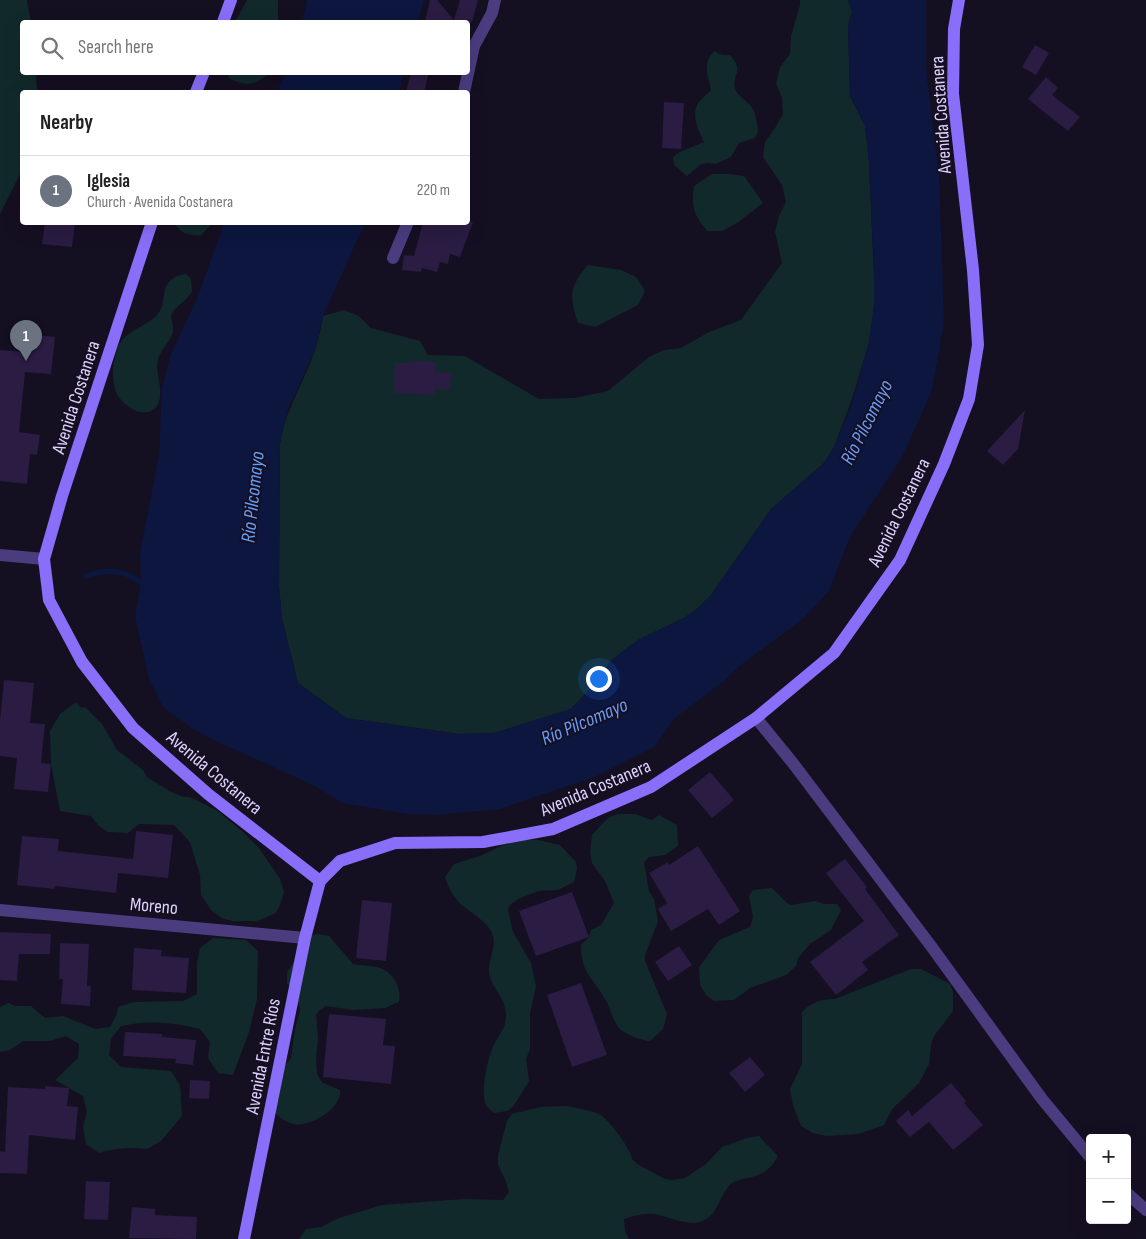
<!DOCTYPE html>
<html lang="en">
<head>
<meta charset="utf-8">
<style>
	body { margin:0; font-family:"Sofia Sans Condensed",sans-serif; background:#f2f2f2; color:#222 }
	.controls { position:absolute; right:15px; bottom:15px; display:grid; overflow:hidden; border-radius:5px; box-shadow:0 5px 20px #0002 }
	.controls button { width:45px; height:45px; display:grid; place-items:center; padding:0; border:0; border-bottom:1px solid #e0e0e0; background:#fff; color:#222; font:25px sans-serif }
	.you { position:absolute; left:598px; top:678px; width:18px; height:18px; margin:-12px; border:4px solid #fff; border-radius:50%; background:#1a73e8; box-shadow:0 0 0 8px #1a73e833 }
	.badge { display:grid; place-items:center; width:32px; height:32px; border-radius:50%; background:#18647e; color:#fff; font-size:16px; font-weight:700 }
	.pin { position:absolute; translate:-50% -41px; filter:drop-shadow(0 1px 2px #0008) }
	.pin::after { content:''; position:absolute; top:26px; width:18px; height:15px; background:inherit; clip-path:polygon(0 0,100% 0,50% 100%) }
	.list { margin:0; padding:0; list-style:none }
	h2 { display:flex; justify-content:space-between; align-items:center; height:65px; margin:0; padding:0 20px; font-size:21px }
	h2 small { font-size:16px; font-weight:400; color:#767676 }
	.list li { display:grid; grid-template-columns:32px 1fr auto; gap:15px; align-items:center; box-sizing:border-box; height:70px; padding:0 20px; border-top:1px solid #e0e0e0 }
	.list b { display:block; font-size:19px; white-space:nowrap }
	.list p { margin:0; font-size:16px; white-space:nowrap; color:#767676 }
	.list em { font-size:16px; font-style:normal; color:#767676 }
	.icon { flex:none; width:28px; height:28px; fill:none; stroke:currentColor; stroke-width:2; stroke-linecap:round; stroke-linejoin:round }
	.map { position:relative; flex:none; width:1146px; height:1239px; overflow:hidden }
	.search { position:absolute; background:#fff; box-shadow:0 5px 20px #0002; left:20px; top:20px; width:450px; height:55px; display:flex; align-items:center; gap:12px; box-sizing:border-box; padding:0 18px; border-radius:5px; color:#767676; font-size:19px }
	.panel { position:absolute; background:#fff; box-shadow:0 5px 20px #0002; left:20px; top:90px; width:450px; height:135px; border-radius:5px }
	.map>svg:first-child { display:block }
	.green { fill:#12292c }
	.water { fill:#0c163e }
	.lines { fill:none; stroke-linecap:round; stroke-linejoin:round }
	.stream { stroke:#0c163e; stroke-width:5.5 }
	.building { fill:#2a1c42 }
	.street { stroke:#4a3c7f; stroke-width:12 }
	.secondary { stroke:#886ef8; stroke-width:12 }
	.labels { text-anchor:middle; stroke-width:4; stroke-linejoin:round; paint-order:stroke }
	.street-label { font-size:19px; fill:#ded2fd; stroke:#150f22 }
	.water-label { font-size:20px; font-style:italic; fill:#669cf7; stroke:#150f22 }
</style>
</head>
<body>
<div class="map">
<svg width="1146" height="1239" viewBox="0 0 1146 1239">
	<rect width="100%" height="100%" fill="#150f22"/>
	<g class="green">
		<path d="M0 0H27L31 22H22V72L36 73 37 92H22V170L0 214Z"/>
		<path d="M247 0H278V22H235Z"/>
		<path d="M800 0H848L852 11 848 26 850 96 865 126 869 163 875 300 869 343 851 402 834 447 824 463 771 509 711 595 698 608 684 618 640 639 623 651 610 662 589 690 571 709 494 733 459 734 346 718 298 683 282 619 279 587 280 443C286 408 304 383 315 350 319 339 321 327 323 316L344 310 359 316 371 328 420 341 428 355 465 356 539 399 574 398 608 391 649 357 664 350 681 348 709 332 741 320 782 263 775 232 779 216 786 202 782 185 763 157 765 142 775 128 783 114 782 98 776 83 780 67 790 54 791 36 800 5Z"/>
		<path d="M714 51 722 55H730C745 72 732 73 735 88 737 96 745 99 750 105 756 111 757 123 758 131L755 138 739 143 731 157 716 164 707 163 700 165 687 176 674 165 673 157 680 152 704 142C699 130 690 115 699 102 702 98 707 94 711 90 708 74 702 64 714 51Z"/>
		<path d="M227 73H270C255 85 247 87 230 79Z"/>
		<path d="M712 174H728L744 176 763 203 737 223 722 231H707C694 215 691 207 694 186Z"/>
		<path d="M175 223V222L213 223 201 235C191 236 178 233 175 223Z"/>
		<path d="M588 265 621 270 636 277 645 291 638 305 595 327 578 323C569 296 569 287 588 265Z"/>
		<path d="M186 274 191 279 192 291C188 300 177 305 172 313 170 317 174 326 173 332 170 342 161 349 158 359 154 373 165 390 158 404 147 423 122 406 116 392 111 379 113 359 118 347 125 330 147 327 158 314 169 300 156 279 186 274Z"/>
		<path d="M76 702 80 707 86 708 102 724 117 750 143 770 147 777 171 792 183 797H190L218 811 243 832 259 848 280 879 284 892 280 905 276 913 257 921H232L222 918 211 910 201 895 200 875 190 842 174 825 139 824 128 833 108 832 99 826 91 816 60 811 51 764 50 731 60 714Z"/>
		<path d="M618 814H635L652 820 659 815 677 825 678 846 665 855 649 857 644 862 649 891 654 899 658 921 645 955V961L667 1014 663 1029 650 1041C643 1041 624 1034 619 1028 612 1019 610 1006 604 997 591 976 581 972 581 945L589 937 591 930 601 925 614 903 605 881 592 863 590 852 592 835 608 818Z"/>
		<path d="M524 840H538L560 845 576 862 577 869 574 882 558 890 538 891 518 899 510 905 508 910 513 932 531 963 536 986 530 1013V1049L526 1059 529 1081 513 1107 507 1111 494 1113C492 1111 488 1108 486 1105 480 1091 488 1054 496 1041 502 1030 506 1028 506 1014 505 996 491 988 489 972 488 957 500 942 489 928 482 919 472 913 463 906 455 900 448 887 445 877L454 864 480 856 503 845Z"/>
		<path d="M772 888 787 903 791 905 815 901 824 904H837L841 910 831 930 810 944 798 958 796 966 786 975 750 988 734 1000 714 1001 706 995 700 985 699 967 719 940 750 927 753 917 749 896 753 890Z"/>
		<path d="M318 934 329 936 353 964C361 966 369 965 377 967 393 971 402 988 399 1002L385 1008 353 1010 326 1006 319 1011 316 1015 318 1038 316 1060 317 1073 319 1078 323 1083 340 1090C343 1108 309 1128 293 1124 283 1121 276 1115 271 1107L284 1067 291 1058 295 1029 300 1010 297 997 287 983V972L309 939 312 935Z"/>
		<path d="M213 938 246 940 258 951 257 999 249 1032 233 1075 218 1073 208 1058 210 1042 200 1029C174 1022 148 1020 121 1026L111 1039 109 1055 121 1067 171 1071 180 1085 182 1116 161 1141 147 1149C130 1147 116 1148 99 1153L86 1144 83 1127 87 1112 83 1096 55 1080 78 1058 79 1044 66 1036 50 1041H23L10 1050 0 1052V1007L8 1003 15 1006H31L45 1018 63 1016 95 1029 110 1027 117 1014 118 1007 134 1002 183 1001 197 994V963L200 948Z"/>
		<path d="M911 969H921L950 984 953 992V1011L934 1036 931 1045 929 1064 919 1083 892 1109 884 1125 858 1134 826 1136 813 1133 801 1126 793 1105 790 1089 802 1064V1012C812 1002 821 999 835 999Z"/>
		<path d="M567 1106C575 1108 596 1111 602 1116 610 1122 631 1149 632 1159L637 1164 665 1179 672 1180 685 1178 706 1164 722 1147 747 1138 759 1136 778 1156C763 1185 739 1173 728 1187 718 1199 718 1217 699 1222 688 1226 666 1216 654 1214 643 1213 634 1216 624 1219L625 1231 629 1239H299L306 1229 321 1227 339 1218 382 1205 464 1199 503 1200 509 1192 505 1179 498 1165V1155L507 1121 512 1114 540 1107Z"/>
	</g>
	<g class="water">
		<path d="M307 0H424L418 22H302Z"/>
		<path d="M848 0H926V70L939 173 944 322 932 391 902 457 850 537 829 591 803 619 738 667 724 681 674 719 654 747 595 777 500 809 438 815 408 814 342 803 315 786 222 744 193 729 163 707 149 679 135 616 141 583 140 553 159 455 162 389 170 356 198 296 224 223H365L323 316 315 350 287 412 280 443 279 587 282 619 298 683 346 718 459 734 494 733 571 709 589 690 610 662 623 651 640 639 684 618 698 608 711 595 771 509 824 463 834 447 851 406 869 343 874 304V272L869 163 865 126 850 96 848 26 852 11Z"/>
		<path d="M286 73V72L404 73 399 92H277Z"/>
	</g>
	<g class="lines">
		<path class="stream" d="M86 576C99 572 112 569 126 574 134 577 138 583 147 584"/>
	</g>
	<g class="building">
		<path d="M430 0H437L454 20 460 0H478L472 22H425Z"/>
		<path d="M1035 45 1049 53 1036 75 1022 67Z"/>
		<path d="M411 72H429L424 92H406Z"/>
		<path d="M1046 77 1058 88 1052 95 1080 117 1068 131 1028 99Z"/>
		<path d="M664 102 684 103 681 149 662 148Z"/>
		<path d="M45 222H75L72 247 42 244Z"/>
		<path d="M423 222H473L460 257 450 254 448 264 440 262 437 272 422 268 421 272 402 270 404 255 414 256Z"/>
		<path d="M27 334 55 337 51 374 25 372 19 432 40 435 37 455 30 454 27 484 0 481V350L25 352Z"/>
		<path d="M410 361 436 362 435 372 451 373 450 390 434 389V395L394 393 395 363H410Z"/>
		<path d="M1025 410 1018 449 1003 465 987 451Z"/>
		<path d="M4 680 34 683 30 723 45 724 41 763 51 764 48 792 14 789 17 758 0 756V721Z"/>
		<path d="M710 772 734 800 712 818 688 790Z"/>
		<path d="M136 831 173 835 168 878 118 873 116 893 55 886 54 889 17 885 22 836 59 839 58 851 133 859Z"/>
		<path d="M698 846 740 911 719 925 708 909 671 931 658 909 667 903 649 873 668 862 669 865Z"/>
		<path d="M845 859 867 887 865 889 899 935 862 962 868 970 836 995 810 962 864 921 826 873Z"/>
		<path d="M572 892 589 937 536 956 519 911Z"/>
		<path d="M362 900 392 903 386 961 356 958Z"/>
		<path d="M0 932 51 934 50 954H19L17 981 0 980Z"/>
		<path d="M60 943 89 944 87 986H91L90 1006 61 1004 63 979H59Z"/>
		<path d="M679 946 692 965 668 981 655 962Z"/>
		<path d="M134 948 162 950 161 956 189 958 186 993 132 990Z"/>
		<path d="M581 983 607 1055 572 1067 547 995Z"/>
		<path d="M329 1014 386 1019 383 1045 395 1046 391 1084 323 1077Z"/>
		<path d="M125 1032 162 1034V1037L196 1040 193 1065 175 1063 176 1059 123 1056Z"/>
		<path d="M750 1057 765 1075 745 1092 729 1073Z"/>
		<path d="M190 1080 210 1081 209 1099 189 1098Z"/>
		<path d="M951 1083 966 1101 964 1103 983 1125 953 1150 929 1122 910 1137 896 1121 908 1110 912 1116Z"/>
		<path d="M45 1086 69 1088 67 1106 78 1107 75 1140 29 1135 27 1174 0 1173V1151L5 1152 8 1087 45 1089Z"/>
		<path d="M86 1181 110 1182 108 1220 84 1219Z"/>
		<path d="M132 1207 155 1209V1215L197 1217 196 1239 129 1238Z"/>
	</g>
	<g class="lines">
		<g class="street">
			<path d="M464 92 474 46 492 13 495 0"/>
			<path d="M393 258 408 222"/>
			<path d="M0 555 44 559"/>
			<path d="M756 718 792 762 931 946 1042 1099 1090 1157"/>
			<path d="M0 910 305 938"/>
			<path d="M1127 1193 1146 1210"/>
		</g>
		<g class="secondary">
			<path d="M223 22 231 0"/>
			<path d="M196 92 204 72"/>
			<path d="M152 222 62 496 44 559 49 600 82 662 133 728 208 794 320 881"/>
			<path d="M320 881 340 861 395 843 483 842 553 829 651 787 756 718 834 653 900 560 944 464 969 399 978 345 973 270 953 94 954 29 959 0"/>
			<path d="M244 1239 305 938 320 881"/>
		</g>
	</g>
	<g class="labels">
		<g class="street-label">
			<text transform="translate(940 115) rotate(-94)" y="7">Avenida Costanera</text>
			<text transform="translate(75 397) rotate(-72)" y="7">Avenida Costanera</text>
			<text transform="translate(898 512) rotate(-64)" y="7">Avenida Costanera</text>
			<text transform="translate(215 772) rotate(40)" y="7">Avenida Costanera</text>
			<text transform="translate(595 787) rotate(-23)" y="7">Avenida Costanera</text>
			<text transform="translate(154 905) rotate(5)" y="7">Moreno</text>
			<text transform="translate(262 1056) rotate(-79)" y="7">Avenida Entre Ríos</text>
		</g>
		<g class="water-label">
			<text transform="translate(866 422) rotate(-63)" y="7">Río Pilcomayo</text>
			<text transform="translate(252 497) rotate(-84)" y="7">Río Pilcomayo</text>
			<text transform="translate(584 721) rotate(-23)" y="7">Río Pilcomayo</text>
		</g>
	</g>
</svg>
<div class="controls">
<button>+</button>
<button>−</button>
</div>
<div class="you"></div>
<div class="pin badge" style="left:26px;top:361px;background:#6b7280">1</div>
<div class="search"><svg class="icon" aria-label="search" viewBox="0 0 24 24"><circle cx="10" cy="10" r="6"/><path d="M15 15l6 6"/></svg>Search here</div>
<section class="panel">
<h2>Nearby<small></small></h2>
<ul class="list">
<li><span class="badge" style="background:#6b7280">1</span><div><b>Iglesia</b><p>Church · Avenida Costanera</p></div><em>220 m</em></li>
</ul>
</section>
</div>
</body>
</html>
